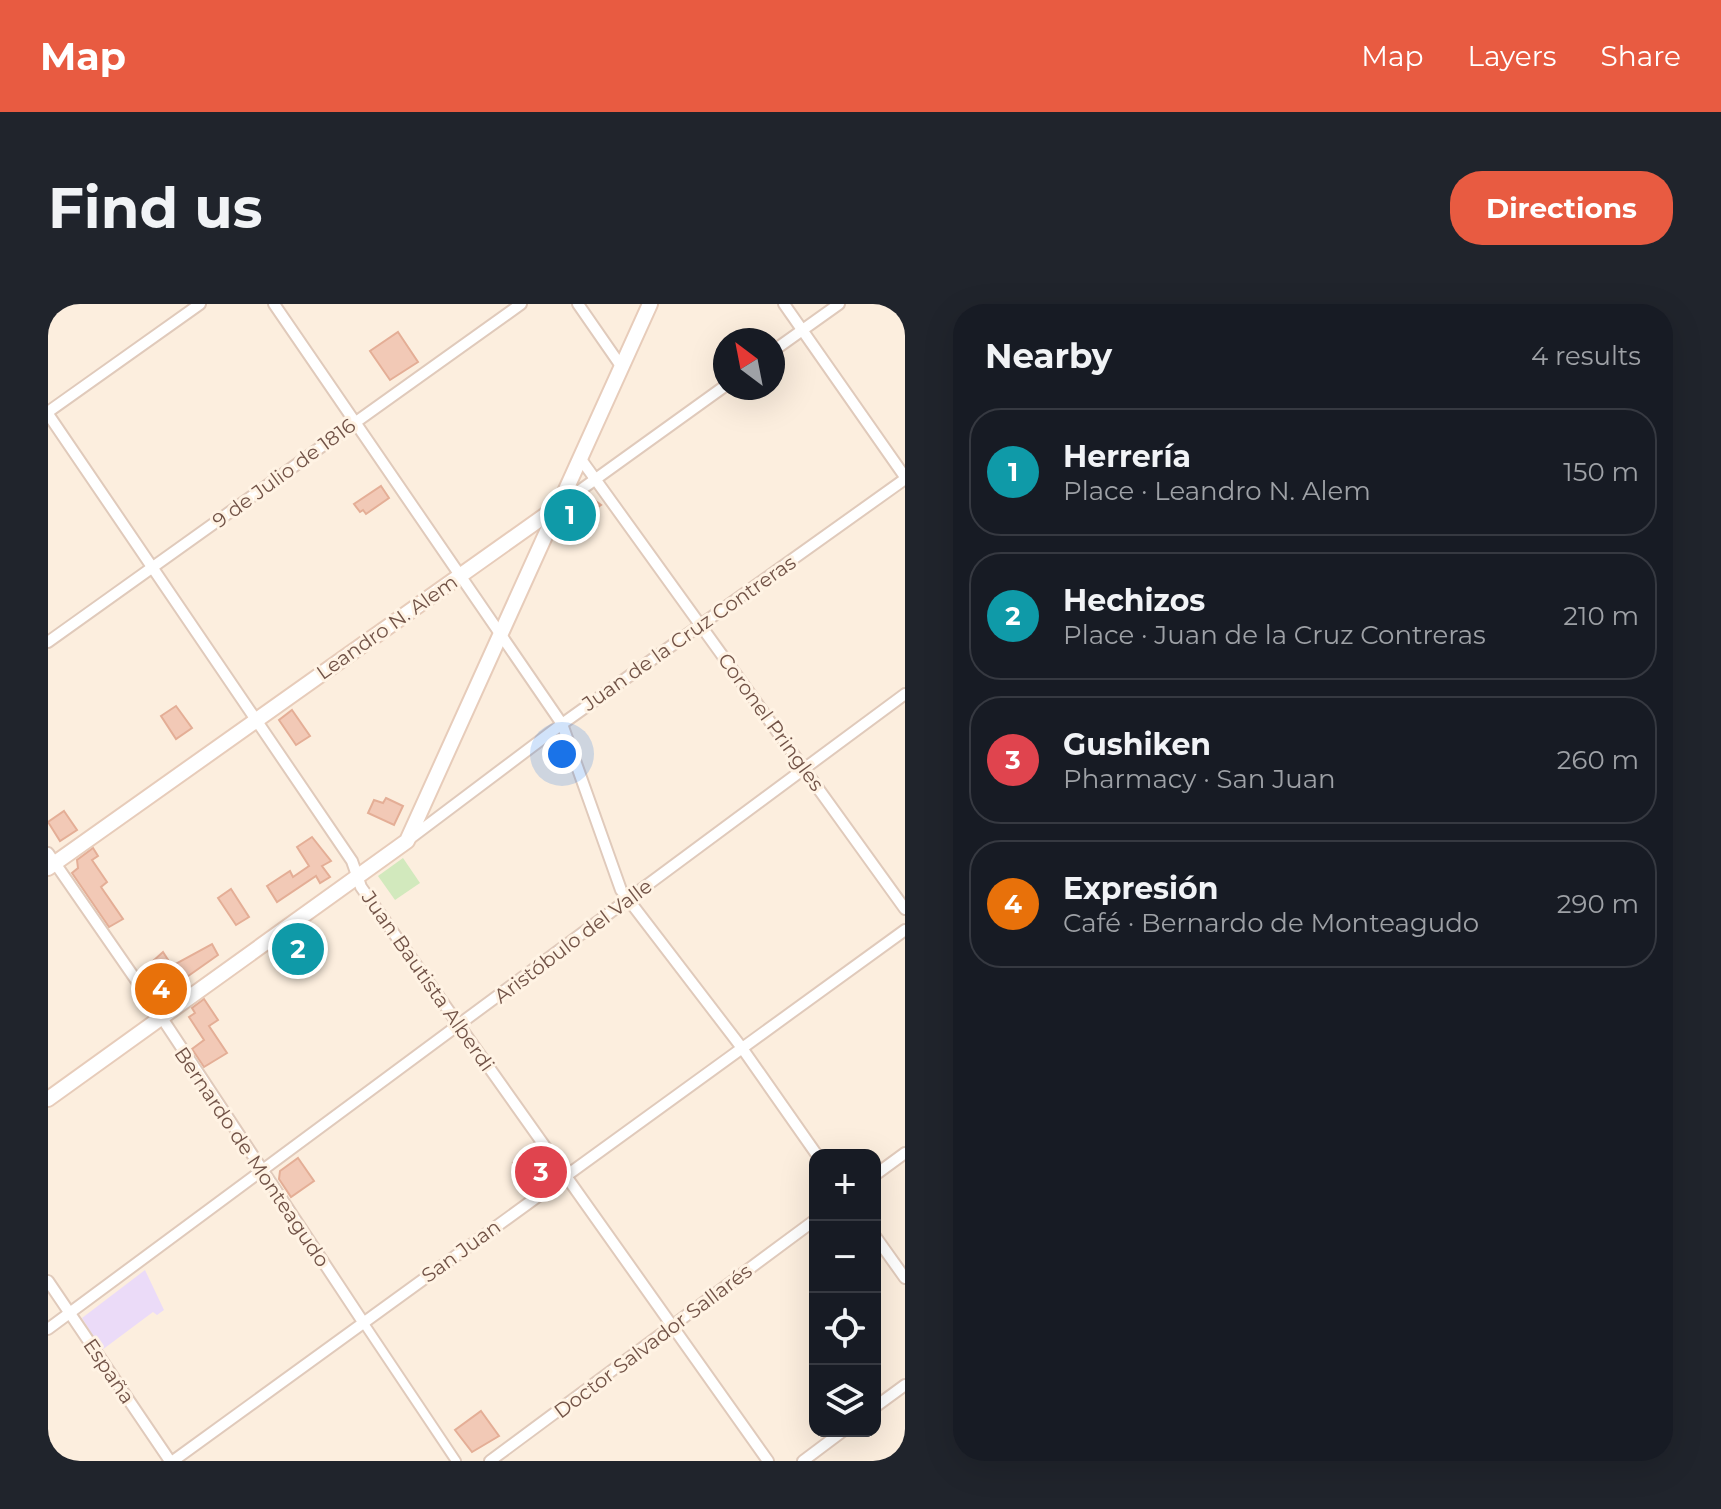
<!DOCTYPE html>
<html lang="en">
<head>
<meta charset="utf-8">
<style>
	body { margin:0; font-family:Montserrat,sans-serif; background:#20242c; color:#f1f3f6 }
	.controls { position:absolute; right:24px; bottom:24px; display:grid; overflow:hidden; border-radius:16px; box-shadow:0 8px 32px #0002 }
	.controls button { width:72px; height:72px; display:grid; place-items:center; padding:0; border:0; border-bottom:2px solid #363941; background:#171b24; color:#f1f3f6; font:40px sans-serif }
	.compass { position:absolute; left:665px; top:24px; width:72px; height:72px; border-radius:50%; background:#171b24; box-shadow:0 8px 32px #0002; rotate:328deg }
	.you { position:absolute; left:514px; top:450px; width:28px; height:28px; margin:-20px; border:6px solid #fff; border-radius:50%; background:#1a73e8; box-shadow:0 0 0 12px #1a73e833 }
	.badge { display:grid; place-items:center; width:52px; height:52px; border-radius:50%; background:#e85b41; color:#fff; font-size:26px; font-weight:700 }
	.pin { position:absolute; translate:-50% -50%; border:4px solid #fff; box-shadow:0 2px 8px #0006 }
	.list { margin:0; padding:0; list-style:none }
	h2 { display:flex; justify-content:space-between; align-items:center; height:104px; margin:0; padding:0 32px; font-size:34px }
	h2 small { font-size:26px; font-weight:400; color:#9ea1a6 }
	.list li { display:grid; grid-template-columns:52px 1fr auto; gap:24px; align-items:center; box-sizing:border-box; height:128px; margin:0 16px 16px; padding:0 16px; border:2px solid #363941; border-radius:32px }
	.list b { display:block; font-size:30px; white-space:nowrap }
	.list p { margin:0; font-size:26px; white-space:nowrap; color:#9ea1a6 }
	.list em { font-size:26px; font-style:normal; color:#9ea1a6 }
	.icon { flex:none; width:44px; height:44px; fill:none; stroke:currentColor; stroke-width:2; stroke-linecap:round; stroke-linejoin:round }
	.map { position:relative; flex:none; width:857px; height:1157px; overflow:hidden; border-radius:32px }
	header { display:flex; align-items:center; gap:48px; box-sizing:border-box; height:112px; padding:0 40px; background:#e85b41; color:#fff }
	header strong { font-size:38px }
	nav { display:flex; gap:44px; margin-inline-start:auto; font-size:28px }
	.intro { display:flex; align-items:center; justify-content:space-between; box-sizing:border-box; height:192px; padding:0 48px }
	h1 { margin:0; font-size:56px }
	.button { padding:20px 36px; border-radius:32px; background:#e85b41; color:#fff; font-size:28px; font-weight:700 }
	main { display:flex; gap:48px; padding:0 48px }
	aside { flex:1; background:#171b24; border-radius:32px; box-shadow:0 8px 32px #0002 }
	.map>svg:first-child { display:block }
	.education { fill:#ebdbf8 }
	.green { fill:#d2e9bd }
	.building { fill:#f2c9b6; stroke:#e4ae96; stroke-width:2 }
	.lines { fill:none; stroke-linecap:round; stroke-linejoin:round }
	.pedestrian-casing { stroke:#e0cabb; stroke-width:12 }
	.minor-casing { stroke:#e0cabb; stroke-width:14 }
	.secondary-casing { stroke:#e7ccba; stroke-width:18 }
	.pedestrian { stroke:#fff; stroke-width:8 }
	.minor { stroke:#fff; stroke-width:10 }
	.secondary { stroke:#fff; stroke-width:14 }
	.labels { text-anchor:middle; stroke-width:6; stroke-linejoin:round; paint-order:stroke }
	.street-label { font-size:20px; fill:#725347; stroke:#fff3e4 }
</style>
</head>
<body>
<header>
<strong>Map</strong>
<nav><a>Map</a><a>Layers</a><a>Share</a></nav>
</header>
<div class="intro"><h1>Find us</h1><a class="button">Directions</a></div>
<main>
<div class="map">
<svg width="857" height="1157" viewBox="0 0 857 1157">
	<rect width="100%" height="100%" fill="#fceede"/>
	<path class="education" d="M97 966 116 1006 109 1011 105 1008 54 1046 34 1014Z"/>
	<path class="green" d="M355 554 372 579 347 596 330 572Z"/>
	<g class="building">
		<path d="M350 28 370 58 342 76 322 47Z"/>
		<path d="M333 182 341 194 318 210 315 206 312 208 306 200Z"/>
		<path d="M541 192 553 201 529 217 527 213 522 216 520 206Z"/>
		<path d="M128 402 144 424 128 435 113 412Z"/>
		<path d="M244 406 262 432 248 441 231 416Z"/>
		<path d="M338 494 355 502 346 521 320 509 326 496 335 499Z"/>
		<path d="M16 507 29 526 12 537 0 518Z"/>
		<path d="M264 533 283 557 274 562 282 573 272 579 268 572 229 598 219 582 242 567 245 573 261 562 249 543Z"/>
		<path d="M45 544 50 552 44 556 59 578 53 583 75 615 61 623 24 569 30 564 29 556Z"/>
		<path d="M183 585 201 613 188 621 170 594Z"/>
		<path d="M164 640 170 651 116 689 108 688 94 667 115 648 124 662Z"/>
		<path d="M156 695 170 716 161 722 179 749 156 763 144 745 156 736 141 713 147 709 144 704Z"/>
		<path d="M483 845 498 867 480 880 465 859Z"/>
		<path d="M250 854 266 877 243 893 231 875 232 867Z"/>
		<path d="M433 1107 451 1132 424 1148 407 1126Z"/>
	</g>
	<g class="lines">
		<defs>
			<path id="pedestrian" d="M315 1018 408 1157"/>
			<g id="minor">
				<path d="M226 0 514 420 573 586 694 744 769 851"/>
				<path d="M530 0 573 62"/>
				<path d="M736 0 857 173"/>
				<path d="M725 47 791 0"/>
				<path d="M0 108 152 0"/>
				<path d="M0 110 304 557 313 583 720 1157"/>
				<path d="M532 154 857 605"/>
				<path d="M513 200 677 82"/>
				<path d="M0 338 473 0"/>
				<path d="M360 536 514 420 857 175"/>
				<path d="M0 549 106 702 315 1018"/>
				<path d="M827 871 857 849"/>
				<path d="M827 932 857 974"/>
				<path d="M0 977 122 1157"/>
				<path d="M0 1025 857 390"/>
				<path d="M827 1103 857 1081"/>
				<path d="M125 1157 857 626"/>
				<path d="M442 1157 767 916"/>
				<path d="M755 1157 795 1127"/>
			</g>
			<g id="secondary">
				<path d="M0 564 509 203"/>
				<path d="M0 795 359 537 602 0"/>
			</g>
		</defs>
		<use href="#pedestrian" class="pedestrian-casing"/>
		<use href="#minor" class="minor-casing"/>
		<use href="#secondary" class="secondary-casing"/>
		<use href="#pedestrian" class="pedestrian"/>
		<use href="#minor" class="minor"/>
		<use href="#secondary" class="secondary"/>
	</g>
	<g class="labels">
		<g class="street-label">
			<text transform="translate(236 169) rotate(-36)" y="7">9 de Julio de 1816</text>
			<text transform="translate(339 323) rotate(-35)" y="7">Leandro N. Alem</text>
			<text transform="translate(641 329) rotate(-35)" y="7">Juan de la Cruz Contreras</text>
			<text transform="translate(723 418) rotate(54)" y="7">Coronel Pringles</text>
			<text transform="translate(525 637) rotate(-37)" y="7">Aristóbulo del Valle</text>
			<text transform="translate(380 677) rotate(55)" y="7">Juan Bautista Alberdi</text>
			<text transform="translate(204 853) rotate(56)" y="7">Bernardo de Monteagudo</text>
			<text transform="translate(413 947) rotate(-36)" y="7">San Juan</text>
			<text transform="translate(605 1037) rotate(-37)" y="7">Doctor Salvador Sallarés</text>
			<text transform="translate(61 1067) rotate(56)" y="7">España</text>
		</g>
	</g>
</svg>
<div class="controls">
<button>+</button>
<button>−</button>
<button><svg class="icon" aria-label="locate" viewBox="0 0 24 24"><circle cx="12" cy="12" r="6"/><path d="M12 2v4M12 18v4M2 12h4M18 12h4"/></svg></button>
<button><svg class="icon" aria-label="layers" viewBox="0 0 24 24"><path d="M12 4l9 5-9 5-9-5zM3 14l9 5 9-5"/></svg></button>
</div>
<svg class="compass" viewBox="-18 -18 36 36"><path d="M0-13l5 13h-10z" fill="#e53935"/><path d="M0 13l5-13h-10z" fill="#9ea1a6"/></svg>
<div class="you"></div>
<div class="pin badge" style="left:522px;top:211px;background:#0f9aa8">1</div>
<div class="pin badge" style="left:250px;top:645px;background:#0f9aa8">2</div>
<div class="pin badge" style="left:493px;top:868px;background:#e0444e">3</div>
<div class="pin badge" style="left:113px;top:685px;background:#e8710a">4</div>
</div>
<aside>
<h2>Nearby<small>4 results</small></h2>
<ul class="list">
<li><span class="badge" style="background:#0f9aa8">1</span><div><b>Herrería</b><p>Place · Leandro N. Alem</p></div><em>150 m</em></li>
<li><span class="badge" style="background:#0f9aa8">2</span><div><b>Hechizos</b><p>Place · Juan de la Cruz Contreras</p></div><em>210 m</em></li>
<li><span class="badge" style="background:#e0444e">3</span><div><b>Gushiken</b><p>Pharmacy · San Juan</p></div><em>260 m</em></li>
<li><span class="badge" style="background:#e8710a">4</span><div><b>Expresión</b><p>Café · Bernardo de Monteagudo</p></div><em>290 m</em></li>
</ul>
</aside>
</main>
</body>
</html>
